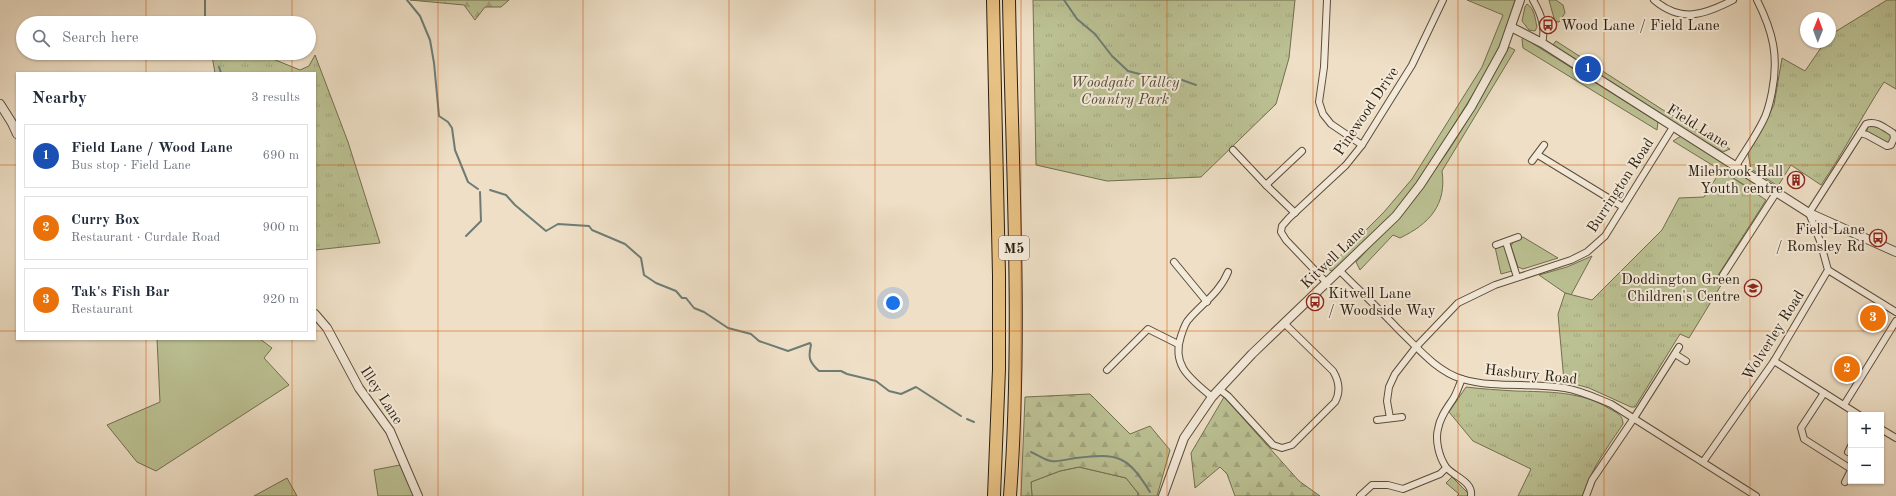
<!DOCTYPE html>
<html lang="en">
<head>
<meta charset="utf-8">
<style>
	body { margin:0; font-family:"Old Standard TT",serif; background:#f6f6f7; color:#1f2937 }
	.controls { position:absolute; right:12px; bottom:12px; display:grid; overflow:hidden; border-radius:0px; box-shadow:0 1px 3px #0004 }
	.controls button { width:36px; height:36px; display:grid; place-items:center; padding:0; border:0; border-bottom:1px solid #e0e1e3; background:#fff; color:#1f2937; font:20px sans-serif }
	.compass { position:absolute; left:1800px; top:12px; width:36px; height:36px; border-radius:50%; background:#fff; box-shadow:0 1px 3px #0004; rotate:1deg }
	.you { position:absolute; left:893px; top:303px; width:14px; height:14px; margin:-10px; border:3px solid #fff; border-radius:50%; background:#1a73e8; box-shadow:0 0 0 6px #1a73e833 }
	.badge { display:grid; place-items:center; width:26px; height:26px; border-radius:50%; background:#ea580c; color:#fff; font-size:13px; font-weight:700 }
	.pin { position:absolute; translate:-50% -50%; border:2px solid #fff; box-shadow:0 1px 4px #0006 }
	.list { margin:0; padding:0; list-style:none }
	h2 { display:flex; justify-content:space-between; align-items:center; height:52px; margin:0; padding:0 16px; font-size:17px }
	h2 small { font-size:13px; font-weight:400; color:#747a83 }
	.list li { display:grid; grid-template-columns:26px 1fr auto; gap:12px; align-items:center; box-sizing:border-box; height:64px; margin:0 8px 8px; padding:0 8px; border:1px solid #e0e1e3; border-radius:0px }
	.list b { display:block; font-size:15px; white-space:nowrap }
	.list p { margin:0; font-size:13px; white-space:nowrap; color:#747a83 }
	.list em { font-size:13px; font-style:normal; color:#747a83 }
	.icon { flex:none; width:22px; height:22px; fill:none; stroke:currentColor; stroke-width:2; stroke-linecap:round; stroke-linejoin:round }
	.map { position:relative; flex:none; width:1896px; height:496px; overflow:hidden }
	.search { position:absolute; background:#fff; box-shadow:0 1px 3px #0004; left:16px; top:16px; width:300px; height:44px; display:flex; align-items:center; gap:10px; box-sizing:border-box; padding:0 14px; border-radius:22px; color:#747a83; font-size:15px }
	.panel { position:absolute; background:#fff; box-shadow:0 1px 3px #0004; left:16px; top:72px; width:300px; height:268px; border-radius:0px }
	.map>svg:first-child { display:block }
	.grass { fill:#bbc193; stroke:#726f50 }
	.forest { fill:url(#forest-firs); stroke:#726f50 }
	.park { fill:url(#park-tufts); stroke:#726f50 }
	.lines { fill:none; stroke-linecap:round; stroke-linejoin:round }
	.stream { stroke:#6e7c75; stroke-width:2 }
	.minor-casing { stroke:#5b4e3b; stroke-width:8 }
	.tertiary-casing { stroke:#5b4e3b; stroke-width:10 }
	.motorway-casing { stroke:#2a1d0d; stroke-width:14 }
	.minor { stroke:#f4eada; stroke-width:6 }
	.tertiary { stroke:#f4eada; stroke-width:8 }
	.motorway { stroke:#e7c083; stroke-width:12 }
	.grid { fill:none; stroke:#d5530c; stroke-width:1; stroke-opacity:0.55 }
	.labels { text-anchor:middle; stroke-width:4; stroke-linejoin:round; paint-order:stroke }
	.shield { fill:#f4eada; stroke:#675a4a; stroke-width:1 }
	.shield-label { font-size:14px; font-weight:bold; fill:#2a1d0d }
	.poi-label { font-size:15px; fill:#2a1d0d; stroke:#f4eada; text-anchor:end }
	.park-label { font-size:15px; font-style:italic; fill:#564e35; stroke:#f4eada }
	.street-label { font-size:15px; fill:#2a1d0d; stroke:#f4eada }
</style>
</head>
<body>
<div class="map">
<svg width="1896" height="496" viewBox="0 0 1896 496">
	<defs>
		<pattern id="forest-firs" width="22" height="20" patternUnits="userSpaceOnUse"><rect width="22" height="20" fill="#bbc193"/><path d="M5 1l3.5 6h-7zM16 11l3.5 6h-7z" fill="#a1a57e"/></pattern>
		<pattern id="park-tufts" width="24" height="20" patternUnits="userSpaceOnUse"><rect width="24" height="20" fill="#bbc193"/><path d="M3 7l-1-3M5 7V3M7 7l1-3M15 17l-1-3M17 17v-4M19 17l1-3" fill="none" stroke="#a1a57e"/></pattern>
	</defs>
	<rect width="100%" height="100%" fill="#eedfc6"/>
	<filter id="stains"><feTurbulence type="fractalNoise" baseFrequency=".005" numOctaves="4"/><feColorMatrix values="0 0 0 0 .2 0 0 0 0 .09 0 0 0 0 .02 0 0 0 .5 -.17"/></filter>
	<radialGradient id="worn" r=".72"><stop offset=".6" stop-color="#630" stop-opacity="0"/><stop offset="1" stop-color="#630" stop-opacity=".3"/></radialGradient>
	<g class="grass">
		<path d="M1467 0H1515L1502 41 1485 75 1425 171 1397 209 1336 269 1332 271 1327 269 1384 212 1412 179 1482 67 1503 15Z"/>
		<path d="M1549 0H1556L1563 5 1565 13 1559 22H1555Z"/>
		<path d="M1527 4C1535 9 1535 19 1537 27L1535 31 1529 30 1522 21 1525 7Z"/>
		<path d="M1524 38 1658 122 1657 130 1523 48 1522 39Z"/>
		<path d="M1556 41 1663 110 1730 149 1723 152 1683 129 1552 46Z"/>
		<path d="M1509 47 1515 50 1442 171C1447 205 1429 224 1400 238L1393 235 1360 270 1356 262C1384 232 1412 201 1437 167 1464 130 1486 87 1509 47Z"/>
		<path d="M1872 124 1892 134 1893 136 1889 142 1885 143 1867 132V127Z"/>
		<path d="M1681 136 1759 185 1756 192 1673 141Z"/>
		<path d="M1523 237 1558 258 1523 269 1518 267 1511 246 1513 242Z"/>
		<path d="M1502 245 1505 246 1513 269 1512 271 1501 274 1495 247Z"/>
		<path d="M1592 256 1571 295 1565 293 1539 275 1567 267Z"/>
		<path d="M157 339H260L272 348 264 358 289 385 156 471 137 462 107 425 160 402Z"/>
		<path d="M400 465 414 496H378L374 470Z"/>
		<path d="M1079 467 1126 478 1138 493V496H1032L1031 482 1060 471Z"/>
		<path d="M1452 477 1469 494V496H1457L1459 494 1446 483Z"/>
		<path d="M287 478 297 496H254Z"/>
	</g>
	<g class="forest">
		<path d="M410 0H509L501 7H485L475 20 464 5Z"/>
		<path d="M1090 394 1130 434 1150 426 1170 450 1157 496H1138V493L1126 478 1079 467 1060 471 1031 482 1032 496H1021L1025 397Z"/>
		<path d="M1224 397 1299 481 1320 496H1235L1227 474 1220 467 1195 488 1191 453Z"/>
	</g>
	<g class="park">
		<path d="M1033 0H1295L1289 58 1276 104 1201 177 1107 181 1036 165Z"/>
		<path d="M1887 0H1896V89L1884 82C1862 116 1844 152 1821 185L1791 165 1778 186 1751 169 1748 153 1774 105 1782 58 1805 71 1825 42H1830V35Z"/>
		<path d="M225 53H271L273 59 300 70 309 66 315 55 348 142 380 243 315 250V73H215L212 56Z"/>
		<path d="M1721 170 1766 200 1717 277 1723 282 1689 338 1680 334 1635 407H1631L1589 388 1564 381 1558 314 1565 293 1592 300 1662 230 1679 198 1704 197Z"/>
		<path d="M1466 387C1482 389 1499 390 1515 391 1548 392 1582 391 1610 409 1617 413 1623 415 1623 424 1611 442 1586 476 1584 496H1518L1531 469 1473 441 1449 412Z"/>
	</g>
	<g class="lines">
		<g class="stream">
			<path d="M407 0 420 16 430 40 434 63 439 116 448 122 452 128 455 150 468 182 478 189"/>
			<path d="M1064 0 1077 19 1095 34 1112 56 1128 71 1147 76 1182 80 1196 85"/>
			<path d="M205 23V0"/>
			<path d="M219 67 221 73"/>
			<path d="M490 190 506 195 515 205 546 231 558 224 589 226 592 230 625 244 641 258 644 275 656 283 676 291 682 298H686L694 308 704 312 728 328 751 334 759 341 788 351 810 343 811 345C808 357 809 362 819 371H841L847 374 876 381 889 391 901 394 916 387 961 416"/>
			<path d="M466 236 481 221 480 192"/>
			<path d="M967 419 974 422"/>
			<path d="M1031 452C1038 455 1045 460 1051 461 1059 462 1068 459 1076 458 1118 453 1127 455 1150 492"/>
		</g>
		<defs>
			<g id="minor">
				<path d="M1327 0 1324 67 1319 102 1323 114 1331 124 1362 145"/>
				<path d="M1533 0C1541 14 1546 27 1542 43"/>
				<path d="M1654 0C1681 23 1704 15 1733 0"/>
				<path d="M1233 150 1266 185 1295 213"/>
				<path d="M1538 155 1623 207"/>
				<path d="M1532 161 1544 145"/>
				<path d="M1736 166C1745 151 1755 137 1763 121 1768 112 1770 102 1772 92 1779 56 1773 32 1757 0"/>
				<path d="M1266 185 1302 151"/>
				<path d="M1506 242 1517 277"/>
				<path d="M1496 245 1518 237"/>
				<path d="M1174 262 1207 302"/>
				<path d="M1828 270 1896 312"/>
				<path d="M1340 271C1359 290 1379 309 1398 329 1417 347 1436 371 1462 379 1496 389 1531 382 1565 388 1582 391 1596 398 1611 404L1756 496"/>
				<path d="M1723 275 1776 193"/>
				<path d="M1327 283 1286 240 1281 232 1282 226 1289 218 1346 165 1362 145 1412 65 1443 0"/>
				<path d="M1675 354 1686 361"/>
				<path d="M1774 361 1859 415"/>
				<path d="M1107 370 1148 329 1178 344"/>
				<path d="M1462 379C1459 385 1457 393 1453 399 1447 408 1440 417 1438 429 1435 440 1439 457 1446 467 1454 477 1473 481 1471 496"/>
				<path d="M1219 389 1228 396 1273 445 1282 448 1292 445 1335 402C1341 391 1339 381 1333 371L1284 323"/>
				<path d="M1824 393 1801 428 1804 439 1851 469"/>
				<path d="M1212 397C1191 379 1171 366 1181 336 1183 330 1185 323 1189 319 1203 303 1220 292 1228 272"/>
				<path d="M1844 405 1896 321"/>
				<path d="M1390 418 1387 401 1389 387 1395 374 1416 347 1458 303 1495 285 1571 260 1587 252 1605 236 1673 127"/>
				<path d="M1377 420 1402 417"/>
				<path d="M1881 429 1896 438"/>
				<path d="M1848 452 1851 446"/>
				<path d="M1703 462 1774 361 1828 270 1820 241 1809 213 1866 124C1876 120 1885 128 1893 133L1894 138 1891 145 1887 146 1867 135 1860 133"/>
				<path d="M1845 482 1851 470"/>
				<path d="M1360 496 1372 485H1388L1403 489 1440 474 1446 468"/>
				<path d="M1586 496 1592 480 1634 418 1679 347"/>
			</g>
			<g id="tertiary">
				<path d="M1511 27 1542 43 1809 213 1896 252"/>
				<path d="M0 104 12 123 17 134"/>
				<path d="M315 314 327 328 359 388 390 431 418 496"/>
				<path d="M1163 496 1184 438 1212 397 1252 354 1396 216 1420 185 1471 107 1503 49 1520 0"/>
			</g>
			<g id="motorway">
				<path d="M993 0 999 275V369L994 496"/>
				<path d="M1009 0C1012 165 1022 331 1010 496"/>
			</g>
		</defs>
		<use href="#minor" class="minor-casing"/>
		<use href="#tertiary" class="tertiary-casing"/>
		<use href="#motorway" class="motorway-casing"/>
		<use href="#minor" class="minor"/>
		<use href="#tertiary" class="tertiary"/>
		<use href="#motorway" class="motorway"/>
	</g>
	<path class="grid" d="M146 0V23M292 0V23M438 0V496M583 0V496M729 0V496M875 0V496M1021 0V496M1167 0V496M1313 0V496M1458 0V496M1604 0V496M1750 0V496M146 53V73M292 53V73M0 165H17M315 165H1896M0 331H17M315 331H1896M146 339V496M292 339V496"/>
	<defs>
		<symbol id="bus-ring" viewBox="-11 -11 22 22"><circle r="9.5" fill="#f4eada" stroke="#8f2418" stroke-width="1.5"/><path d="M-5-6H5V4H4V6H2V4H-2V6H-4V4H-5ZM-3.5-4V0h7V-4ZM-3.5 1.2v1.5H-2V1.2ZM2 1.2v1.5H3.5V1.2Z" fill="#8f2418"/></symbol>
		<symbol id="building-ring" viewBox="-11 -11 22 22"><circle r="9.5" fill="#f4eada" stroke="#8f2418" stroke-width="1.5"/><path d="M-4-6H4V6H1V3H-1V6H-4ZM-2.5-4.3h1.7v1.8h-1.7ZM.8-4.3h1.7v1.8H.8ZM-2.5-1h1.7V.8h-1.7ZM.8-1h1.7V.8H.8Z" fill="#8f2418"/></symbol>
		<symbol id="school-ring" viewBox="-11 -11 22 22"><circle r="9.5" fill="#f4eada" stroke="#8f2418" stroke-width="1.5"/><path d="M0-5L7-2L0 1L-7-2ZM-4 1L0 2.5L4 1V4Q0 6-4 4Z" fill="#8f2418"/></symbol>
	</defs>
	<g fill-rule="evenodd">
		<use href="#bus-ring" x="1538" y="15" width="20" height="20"/>
		<use href="#building-ring" x="1786" y="170" width="20" height="20"/>
		<use href="#bus-ring" x="1868" y="228" width="20" height="20"/>
		<use href="#school-ring" x="1743" y="278" width="20" height="20"/>
		<use href="#bus-ring" x="1305" y="292" width="20" height="20"/>
	</g>
	<g class="labels">
		<rect class="shield" x="999" y="236" width="30" height="24" rx="3"/>
		<g class="shield-label">
			<text x="1014" y="253">M5</text>
		</g>
		<g class="poi-label">
			<text x="1561" y="30" text-anchor="start">Wood Lane / Field Lane</text>
			<text x="1783" y="176">Milebrook Hall<tspan x="1783" dy="17">Youth centre</tspan></text>
			<text x="1865" y="234">Field Lane<tspan x="1865" dy="17">/ Romsley Rd</tspan></text>
			<text x="1740" y="284">Doddington Green<tspan x="1740" dy="17">Children's Centre</tspan></text>
			<text x="1328" y="298" text-anchor="start">Kitwell Lane<tspan x="1328" dy="17">/ Woodside Way</tspan></text>
		</g>
		<g class="park-label">
			<text x="1125" y="87">Woodgate Valley<tspan x="1125" dy="17">Country Park</tspan></text>
		</g>
		<g class="street-label">
			<text transform="translate(1366 111) rotate(-56)" y="5">Pinewood Drive</text>
			<text transform="translate(1698 126) rotate(32)" y="5">Field Lane</text>
			<text transform="translate(1620 185) rotate(-57)" y="5">Burrington Road</text>
			<text transform="translate(1333 257) rotate(-44)" y="5">Kitwell Lane</text>
			<text transform="translate(1773 335) rotate(-58)" y="5">Wolverley Road</text>
			<text transform="translate(1531 374) rotate(6)" y="5">Hasbury Road</text>
			<text transform="translate(382 395) rotate(57)" y="5">Illey Lane</text>
		</g>
	</g>
	<rect width="100%" height="100%" filter="url(#stains)"/>
	<rect width="100%" height="100%" fill="url(#worn)"/>
</svg>
<div class="controls">
<button>+</button>
<button>−</button>
</div>
<svg class="compass" viewBox="-18 -18 36 36"><path d="M0-13l5 13h-10z" fill="#e53935"/><path d="M0 13l5-13h-10z" fill="#747a83"/></svg>
<div class="you"></div>
<div class="pin badge" style="left:1588px;top:69px;background:#1a4fb4">1</div>
<div class="pin badge" style="left:1847px;top:369px;background:#e8710a">2</div>
<div class="pin badge" style="left:1873px;top:318px;background:#e8710a">3</div>
<div class="search"><svg class="icon" aria-label="search" viewBox="0 0 24 24"><circle cx="10" cy="10" r="6"/><path d="M15 15l6 6"/></svg>Search here</div>
<section class="panel">
<h2>Nearby<small>3 results</small></h2>
<ul class="list">
<li><span class="badge" style="background:#1a4fb4">1</span><div><b>Field Lane / Wood Lane</b><p>Bus stop · Field Lane</p></div><em>690 m</em></li>
<li><span class="badge" style="background:#e8710a">2</span><div><b>Curry Box</b><p>Restaurant · Curdale Road</p></div><em>900 m</em></li>
<li><span class="badge" style="background:#e8710a">3</span><div><b>Tak's Fish Bar</b><p>Restaurant</p></div><em>920 m</em></li>
</ul>
</section>
</div>
</body>
</html>
